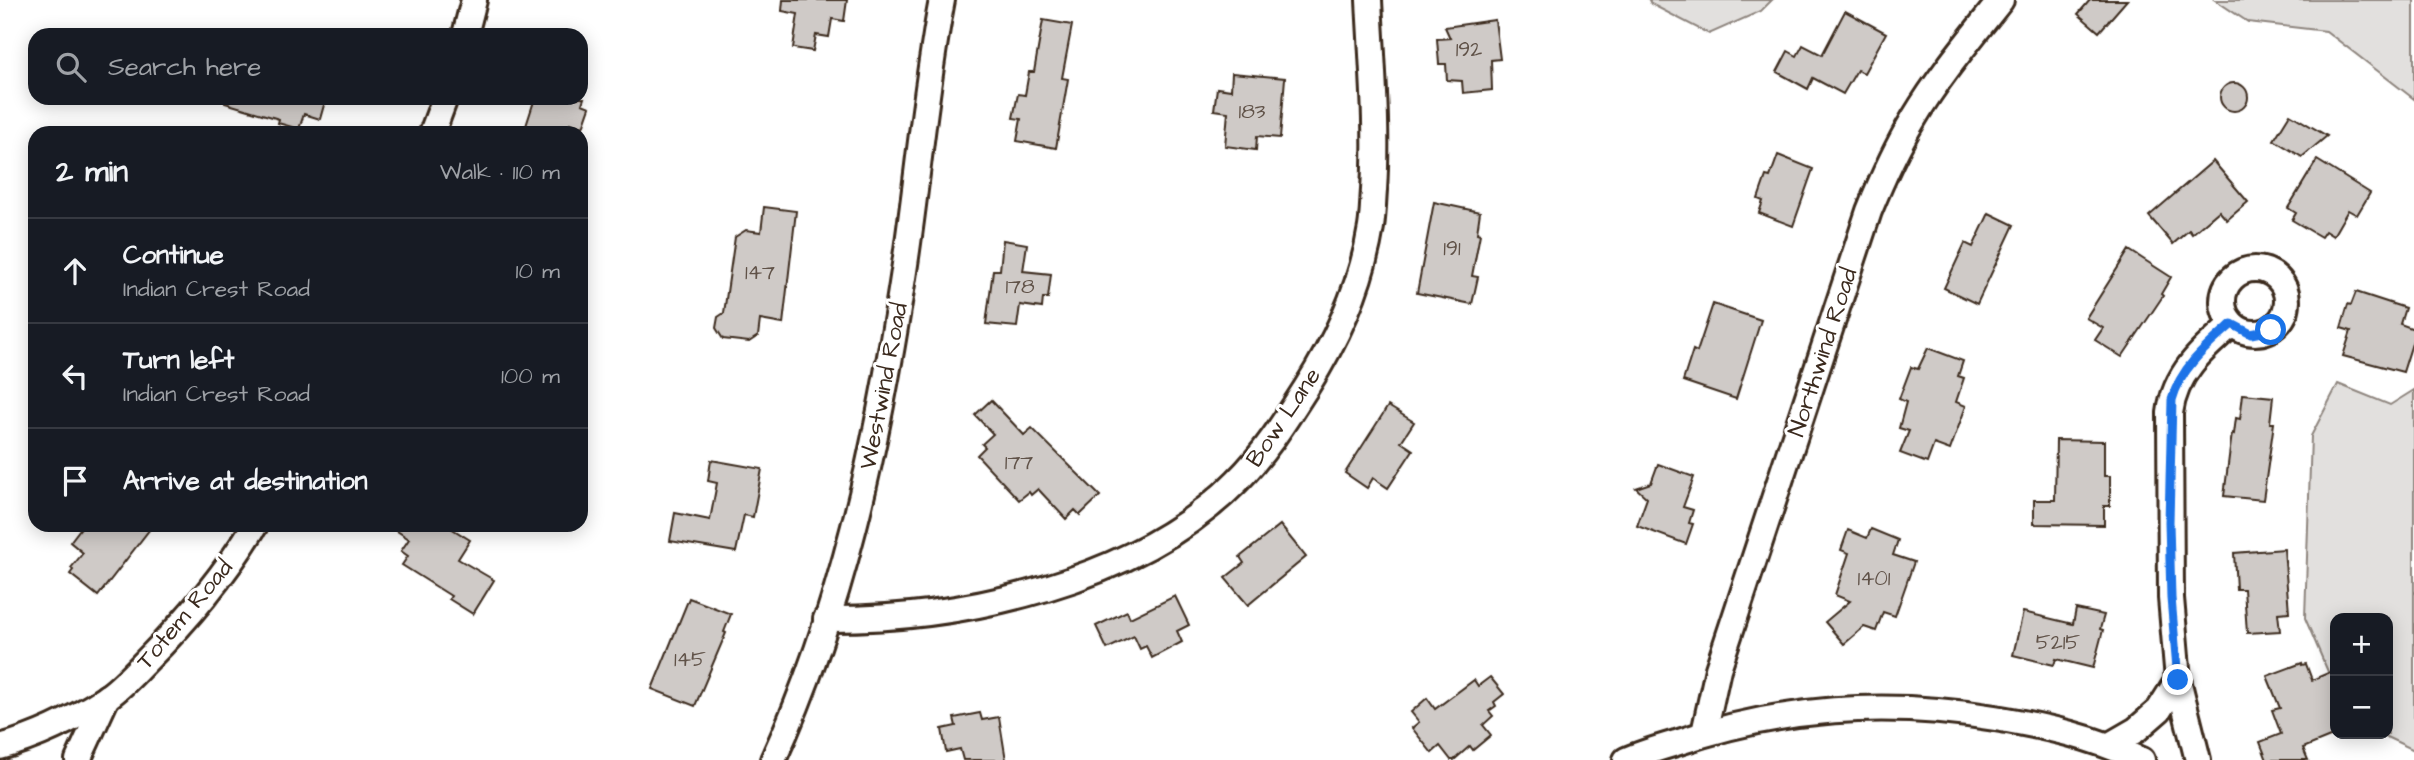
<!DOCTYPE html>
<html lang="en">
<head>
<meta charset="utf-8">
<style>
	body { margin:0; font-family:"Architects Daughter",sans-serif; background:#242831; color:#f1f3f6 }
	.controls { position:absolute; right:21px; bottom:21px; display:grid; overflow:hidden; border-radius:14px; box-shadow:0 4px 18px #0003 }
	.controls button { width:63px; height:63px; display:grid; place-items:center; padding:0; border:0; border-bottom:2px solid #363941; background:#171b24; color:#f1f3f6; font:35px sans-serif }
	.stop { position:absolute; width:21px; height:21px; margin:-16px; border:5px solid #1a73e8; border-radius:50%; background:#fff }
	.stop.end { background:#1a73e8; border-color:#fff; box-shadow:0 2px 7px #0008 }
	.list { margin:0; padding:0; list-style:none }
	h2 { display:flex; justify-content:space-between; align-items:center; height:91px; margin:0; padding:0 28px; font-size:30px }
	h2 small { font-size:23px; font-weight:400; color:#9ea1a6 }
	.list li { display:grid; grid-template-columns:46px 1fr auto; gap:21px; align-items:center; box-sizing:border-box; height:105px; padding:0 28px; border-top:2px solid #363941 }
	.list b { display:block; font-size:26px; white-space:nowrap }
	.list p { margin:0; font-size:23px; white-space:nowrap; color:#9ea1a6 }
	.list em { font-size:23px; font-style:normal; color:#9ea1a6 }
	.icon { flex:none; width:38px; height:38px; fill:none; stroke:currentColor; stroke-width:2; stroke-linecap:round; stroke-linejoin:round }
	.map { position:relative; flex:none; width:2414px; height:760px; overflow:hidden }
	.search { position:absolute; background:#171b24; box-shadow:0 4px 18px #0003; left:28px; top:28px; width:560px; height:77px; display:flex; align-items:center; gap:18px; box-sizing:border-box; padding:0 24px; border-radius:21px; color:#9ea1a6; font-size:26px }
	.panel { position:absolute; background:#171b24; box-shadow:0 4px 18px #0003; left:28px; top:126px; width:560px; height:406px; border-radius:21px }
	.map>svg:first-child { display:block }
	.green { fill:#e2e0de; stroke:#8e857e; stroke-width:2 }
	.building { fill:#cfcac7; stroke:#3b2a1e; stroke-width:2 }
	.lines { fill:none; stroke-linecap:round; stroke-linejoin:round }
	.minor-casing { stroke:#3b2a1e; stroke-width:30 }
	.minor { stroke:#fff; stroke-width:24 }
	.route { stroke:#1a73e8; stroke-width:9 }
	.labels { text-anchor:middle; stroke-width:6; stroke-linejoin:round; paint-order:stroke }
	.number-label { font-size:21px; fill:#605248 }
	.street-label { font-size:24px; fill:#3b2a1e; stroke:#fff }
</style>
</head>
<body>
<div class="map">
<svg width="2414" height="760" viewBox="0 0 2414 760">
	<rect width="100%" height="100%" fill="#fff"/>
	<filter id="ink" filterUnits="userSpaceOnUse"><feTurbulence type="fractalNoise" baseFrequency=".0143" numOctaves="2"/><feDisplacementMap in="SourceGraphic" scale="14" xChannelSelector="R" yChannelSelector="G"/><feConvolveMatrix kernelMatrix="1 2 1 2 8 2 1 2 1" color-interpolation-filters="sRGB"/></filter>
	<g filter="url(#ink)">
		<g class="green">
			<path d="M1649 0H1772L1761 11 1709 34 1651 4Z"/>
			<path d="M2215 0H2414V99L2326 31 2248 22Z"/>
			<path d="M2338 384 2390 405 2414 390V750L2380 734H2388V618H2335V688L2305 618 2311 436Z"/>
		</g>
		<g class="building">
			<path d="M783 0H847L844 21 832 19 829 37 816 35 813 51 793 48 798 14 782 11Z"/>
			<path d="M2090 0H2127L2099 32 2078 14Z"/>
			<path d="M1845 11 1886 33 1864 73 1857 70 1843 94 1813 78 1808 89 1777 72 1788 51 1797 56 1803 45 1822 55Z"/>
			<path d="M1043 20 1072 25 1062 78 1068 79 1056 148 1017 141 1021 119 1013 118 1018 94 1025 95 1029 72H1034Z"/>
			<path d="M1495 20 1500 59 1491 60 1492 90 1463 93 1462 81 1447 80 1446 64H1439L1437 39 1450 38 1445 27Z"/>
			<path d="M1232 73 1285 78 1280 138 1257 136 1256 150 1225 146 1228 112 1214 110 1217 88 1231 90Z"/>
			<circle cx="2234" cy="97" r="14"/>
			<path d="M225 98H326L320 119 304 114 299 129 278 123 279 119 225 103Z"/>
			<path d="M535 98H584L582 104 590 107 583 127 570 123 567 133H537L525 129Z"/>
			<path d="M2290 114 2327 136 2302 157 2274 140Z"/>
			<path d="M1778 155 1813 169 1793 226 1759 213 1763 201 1758 199 1766 176 1770 177Z"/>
			<path d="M2317 160 2370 193 2357 215 2348 210 2333 236 2325 231 2321 237 2292 220 2296 213 2288 208Z"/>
			<path d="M2213 161 2248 202 2227 220 2219 211 2192 234 2189 230 2173 244 2149 216Z"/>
			<path d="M1434 202 1480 212 1477 233 1480 234 1472 276 1478 277 1472 304 1417 293Z"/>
			<path d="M764 207 796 211 783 324 760 320 758 336 749 342 723 339 716 328 718 317 724 313 735 237 746 230 761 232Z"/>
			<path d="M1989 213 2014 225 1977 304 1944 288 1965 243 1973 247Z"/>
			<path d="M1003 240 1027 244 1023 271 1051 274 1048 298H1043L1042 308 1020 305 1017 327 986 324 993 270H1000Z"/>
			<path d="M2129 250 2171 277 2161 294 2163 296 2122 357 2095 340 2103 328 2086 318Z"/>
			<path d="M2356 292 2405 308 2400 324 2414 329V337L2403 372 2343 356 2351 331 2341 328 2348 304 2351 305Z"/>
			<path d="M1713 304 1761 320 1736 399 1683 381 1693 350 1697 352Z"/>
			<path d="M1928 348 1963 361 1958 376 1964 378 1956 402 1966 406 1950 450 1934 444 1927 463 1900 453 1909 431 1899 428 1906 402 1899 399 1911 367 1918 369Z"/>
			<path d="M2243 394 2273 397 2270 423H2274L2263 500 2224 496 2232 433 2234 434 2236 418 2240 419Z"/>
			<path d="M991 400 1024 435 1032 428 1100 496 1080 515 1075 510 1066 519 1038 489 1031 495 1029 492 1019 500 977 455 985 447 982 444 993 434 975 415Z"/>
			<path d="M1388 406 1414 422 1401 442 1413 450 1388 488 1373 478 1367 488 1345 473Z"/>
			<path d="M2056 440 2104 441V476H2110V506H2104V525L2034 524V500H2055Z"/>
			<path d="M711 460 762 469 753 517 744 515 736 552 670 541 675 513 710 520 717 483 708 481Z"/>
			<path d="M1658 464 1694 477 1683 507 1693 510 1689 523 1693 524 1686 544 1637 526 1647 498 1636 488 1651 483Z"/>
			<path d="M83 525H153L98 596 70 574 73 570 71 568 83 553 70 542Z"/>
			<path d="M388 525H446L470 540 458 559 494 580 473 614 449 599 451 596 402 565 408 556 401 551 409 539Z"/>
			<path d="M1280 525 1306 557 1248 605 1225 578 1244 563 1240 557Z"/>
			<path d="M1871 529 1898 540 1893 555 1914 562 1895 616 1883 612 1876 631 1864 627 1844 644 1825 622 1850 601 1835 595 1849 553 1841 550 1848 530 1867 538Z"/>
			<path d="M2284 549 2289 612 2278 613 2280 631 2247 633 2244 589H2236L2234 553Z"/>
			<path d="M1175 596 1189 625 1177 631 1182 642 1152 658 1146 646 1140 649 1134 636 1107 649 1096 626 1127 611 1130 618Z"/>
			<path d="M689 598 731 614 724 632 726 633 695 706 652 689Z"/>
			<path d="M2076 609 2104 615 2100 629 2103 630 2093 668 2056 659 2054 665 2013 655 2023 612 2073 624Z"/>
			<path d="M2302 663V665L2306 664 2312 680 2335 670V735L2303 748 2308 760H2267L2260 742 2281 734 2272 710 2280 708 2267 676Z"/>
			<path d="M1490 677 1504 694 1494 702 1496 706 1489 711 1493 716 1483 725 1491 735 1473 750 1470 746 1454 760H1451L1440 746 1432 753 1412 728 1419 722 1411 712 1427 698 1435 709 1474 680 1478 686Z"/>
			<path d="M980 713 982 720 999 717 1006 760H963L960 749 946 752 942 729 956 726 954 718Z"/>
		</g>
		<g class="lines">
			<defs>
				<g id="minor">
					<path d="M465 35 474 0"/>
					<path d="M432 133 445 98"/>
					<circle cx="2255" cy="301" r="32"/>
					<path d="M826 619C963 620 1138 582 1237 481 1265 453 1285 421 1306 388 1337 339 1362 284 1371 227 1373 215 1373 202 1374 190 1378 127 1372 63 1369 0"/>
					<path d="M1704 733 1718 669 1869 211C1882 179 1896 148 1914 118 1939 76 1971 38 2001 0"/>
					<path d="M2110 745 2136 730 2159 710 2178 680"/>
					<path d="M0 747C37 737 74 719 106 698 121 688 133 674 145 662 186 621 225 575 255 525"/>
					<path d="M78 760 107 697"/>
					<path d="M773 760C842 610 877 446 902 284 917 190 924 94 942 0"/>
					<path d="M1626 760C1642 753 1659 748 1676 743 1782 707 1885 700 1995 718 2049 727 2093 737 2142 760"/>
					<path d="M2198 760 2178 680 2171 598 2170 413C2175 373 2202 350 2232 324"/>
				</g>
			</defs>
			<use href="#minor" class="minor-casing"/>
			<use href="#minor" class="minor"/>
		</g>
	</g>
	<g class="lines" filter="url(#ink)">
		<path class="route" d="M2178 680 2171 598 2169 522 2172 400C2181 367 2207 346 2232 324L2251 334 2271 330"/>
	</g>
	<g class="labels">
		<g class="number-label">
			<text x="1469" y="56">192</text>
			<text x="1252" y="118">183</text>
			<text x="1452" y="255">191</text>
			<text x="760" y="279">147</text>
			<text x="1020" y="293">178</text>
			<text x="1019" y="469">177</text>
			<text x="1874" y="585">1401</text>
			<text x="2058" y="649">5215</text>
			<text x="690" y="666">145</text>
		</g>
		<g class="street-label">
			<text transform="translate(1822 352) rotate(-72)" y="8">Northwind Road</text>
			<text transform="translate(883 386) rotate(-79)" y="8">Westwind Road</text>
			<text transform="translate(1283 417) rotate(-56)" y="8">Bow Lane</text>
			<text transform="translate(184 614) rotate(-50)" y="8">Totem Road</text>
		</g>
	</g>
</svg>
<div class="controls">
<button>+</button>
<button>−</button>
</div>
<div class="stop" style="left:2271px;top:330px"></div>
<div class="stop end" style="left:2178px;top:680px"></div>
<div class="search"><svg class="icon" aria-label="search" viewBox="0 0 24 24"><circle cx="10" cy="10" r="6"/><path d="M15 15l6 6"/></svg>Search here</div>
<section class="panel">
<h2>2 min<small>Walk · 110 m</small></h2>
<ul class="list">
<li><svg class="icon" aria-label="ahead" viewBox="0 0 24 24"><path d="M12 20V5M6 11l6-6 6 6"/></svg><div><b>Continue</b><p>Indian Crest Road</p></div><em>10 m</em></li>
<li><svg class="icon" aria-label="left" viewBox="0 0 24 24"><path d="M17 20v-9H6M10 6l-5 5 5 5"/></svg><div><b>Turn left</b><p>Indian Crest Road</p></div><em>100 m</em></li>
<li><svg class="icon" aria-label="arrive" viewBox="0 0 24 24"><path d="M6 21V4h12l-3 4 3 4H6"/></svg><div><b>Arrive at destination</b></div></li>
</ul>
</section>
</div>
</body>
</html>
